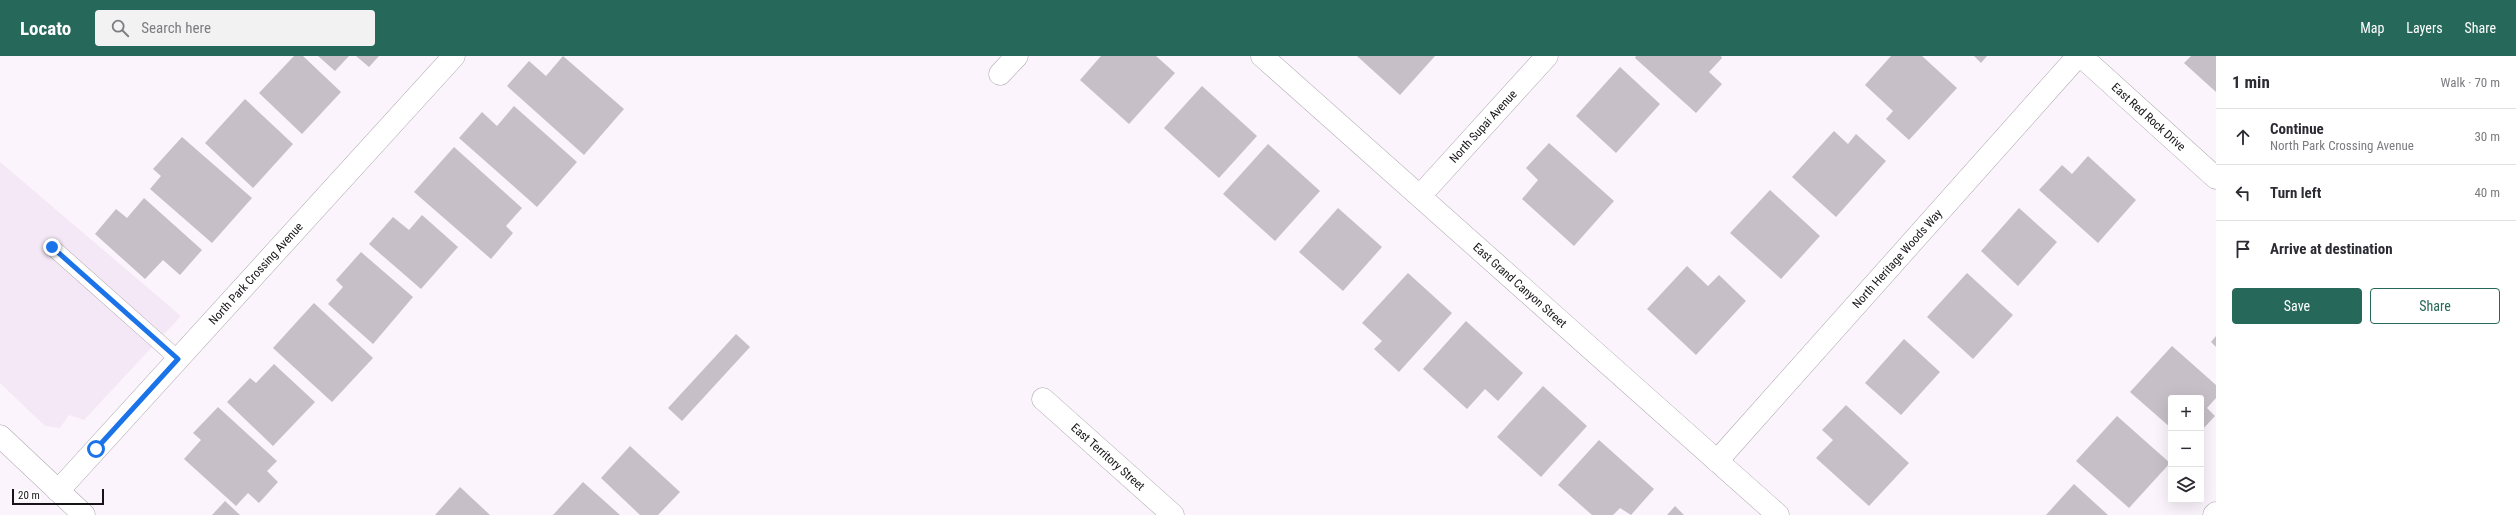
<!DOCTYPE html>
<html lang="en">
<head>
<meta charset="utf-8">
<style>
	body { margin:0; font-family:"Roboto Condensed",sans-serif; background:#f2f2f3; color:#2b2b33 }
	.controls { position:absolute; right:12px; bottom:12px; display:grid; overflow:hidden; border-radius:4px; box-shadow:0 4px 16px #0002 }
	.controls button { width:36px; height:36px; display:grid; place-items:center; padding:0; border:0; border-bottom:1px solid #e1e1e2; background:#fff; color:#2b2b33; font:20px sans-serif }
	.scale { position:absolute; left:12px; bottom:10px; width:92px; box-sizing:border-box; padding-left:4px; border:2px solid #171417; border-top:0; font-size:11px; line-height:14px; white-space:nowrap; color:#171417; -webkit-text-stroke:3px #fff; paint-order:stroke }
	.stop { position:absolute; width:12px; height:12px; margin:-9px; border:3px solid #1a73e8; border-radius:50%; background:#fff }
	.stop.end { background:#1a73e8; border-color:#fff; box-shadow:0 1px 4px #0008 }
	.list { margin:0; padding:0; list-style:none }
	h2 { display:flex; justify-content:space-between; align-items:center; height:52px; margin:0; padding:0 16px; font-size:17px }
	h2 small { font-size:13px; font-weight:400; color:#7c7c81 }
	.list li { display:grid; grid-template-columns:26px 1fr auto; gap:12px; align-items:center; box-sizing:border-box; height:56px; padding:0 16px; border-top:1px solid #e1e1e2 }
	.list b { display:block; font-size:15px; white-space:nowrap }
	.list p { margin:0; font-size:13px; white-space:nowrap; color:#7c7c81 }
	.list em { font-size:13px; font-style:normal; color:#7c7c81 }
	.actions { display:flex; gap:8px; padding:12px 16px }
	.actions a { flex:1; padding:9px 0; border:1px solid #26695a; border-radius:4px; text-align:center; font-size:14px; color:#26695a }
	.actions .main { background:#26695a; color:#fff }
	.icon { flex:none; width:22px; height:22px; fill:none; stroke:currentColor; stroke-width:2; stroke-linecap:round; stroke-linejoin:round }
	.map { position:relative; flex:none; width:2216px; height:459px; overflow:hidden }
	header { display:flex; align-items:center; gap:24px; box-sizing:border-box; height:56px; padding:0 20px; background:#26695a; color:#fff }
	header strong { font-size:19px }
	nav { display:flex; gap:22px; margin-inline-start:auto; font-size:14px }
	.search { width:280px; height:36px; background:#f2f2f3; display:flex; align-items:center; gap:10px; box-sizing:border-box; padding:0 14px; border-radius:4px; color:#7c7c81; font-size:15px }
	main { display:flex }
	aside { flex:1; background:#fff }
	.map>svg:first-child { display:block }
	.built { fill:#f5e8f6 }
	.building { fill:#c7bfc7 }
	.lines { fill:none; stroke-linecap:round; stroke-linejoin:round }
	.service-casing { stroke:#aea7af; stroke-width:17 }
	.minor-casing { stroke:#aea7af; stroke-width:23 }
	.secondary-casing { stroke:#aea7af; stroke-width:23 }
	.service { stroke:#fff; stroke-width:16 }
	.minor { stroke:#fff; stroke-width:22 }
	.secondary { stroke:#fff; stroke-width:22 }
	.route { stroke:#1a73e8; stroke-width:5 }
	.labels { text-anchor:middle; stroke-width:4; stroke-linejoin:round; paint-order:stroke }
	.street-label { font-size:12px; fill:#171417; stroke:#fff }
</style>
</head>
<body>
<header>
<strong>Locato</strong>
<div class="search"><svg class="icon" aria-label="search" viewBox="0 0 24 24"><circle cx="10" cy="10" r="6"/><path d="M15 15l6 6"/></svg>Search here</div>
<nav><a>Map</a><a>Layers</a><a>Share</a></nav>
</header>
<main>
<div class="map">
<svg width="2216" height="459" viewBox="0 0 2216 459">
	<rect width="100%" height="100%" fill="#fcf4fc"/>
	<path class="built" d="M0 106 181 260 84 364 69 359 60 372 45 370 0 327Z"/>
	<g class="building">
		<path d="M294 0H303L341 36 302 78 259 37Z"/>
		<path d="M318 0H349L335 15Z"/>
		<path d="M356 0H379L369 11Z"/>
		<path d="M563 0 624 53 584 99 507 30 529 5 546 20Z"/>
		<path d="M1101 0H1156L1175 17 1129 68 1080 24Z"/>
		<path d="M1357 0H1435L1400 39Z"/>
		<path d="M1636 0H1721L1722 2 1709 16 1722 28 1696 57 1635 2Z"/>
		<path d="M1891 0H1922L1957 32 1909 84 1886 63 1893 55 1865 29Z"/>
		<path d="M1974 0H1987L1981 7Z"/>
		<path d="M2191 0H2216V36L2184 7Z"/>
		<path d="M1620 11 1660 48 1616 97 1576 60Z"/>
		<path d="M1202 30 1257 80 1219 122 1164 72Z"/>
		<path d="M245 43 293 88 253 132 205 87Z"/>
		<path d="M514 50 577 106 537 151 459 82 482 56 497 70Z"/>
		<path d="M1834 75 1848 88 1856 78 1886 105 1836 161 1792 121Z"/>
		<path d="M182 81 252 142 212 187 150 133 161 120 153 113Z"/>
		<path d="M1549 87 1614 145 1574 190 1522 143 1538 124 1526 112Z"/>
		<path d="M1268 88 1320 135 1275 185 1223 138Z"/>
		<path d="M454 91 522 152 506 170 513 177 491 203 414 136Z"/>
		<path d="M2088 100 2136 144 2098 187 2039 134 2062 109 2072 118Z"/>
		<path d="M1770 134 1820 180 1781 223 1730 177Z"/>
		<path d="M144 142 202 194 180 219 163 204 145 223 95 178 116 153 127 162Z"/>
		<path d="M1338 152 1382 191 1343 235 1299 196Z"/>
		<path d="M2019 152 2057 186 2018 230 1981 195Z"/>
		<path d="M422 159 458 191 421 233 369 188 393 161 409 174Z"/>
		<path d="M361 196 413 241 373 288 328 248 343 231 336 224Z"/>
		<path d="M1687 210 1708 230 1719 219 1746 245 1696 299 1647 253Z"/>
		<path d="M1408 217 1452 257 1399 316 1374 293 1382 285 1362 267Z"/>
		<path d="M1967 217 2013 259 1973 303 1927 261Z"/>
		<path d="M314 247 373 302 332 346 273 292Z"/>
		<path d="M1466 265 1523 317 1498 345 1485 333 1467 353 1423 313Z"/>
		<path d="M736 278 750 291 682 365 668 352Z"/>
		<path d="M2216 280V291L2211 286Z"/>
		<path d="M1904 283 1940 316 1901 359 1865 327Z"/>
		<path d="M2172 290 2216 329V342L2207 352 2215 360 2201 375V342H2171V372L2130 336Z"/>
		<path d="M274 308 315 346 273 390 227 346 250 322 256 327Z"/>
		<path d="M1543 330 1587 370 1541 421 1497 381Z"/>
		<path d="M1846 349 1909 407 1869 450 1816 402 1833 384 1822 374Z"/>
		<path d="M218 351 277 405 267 415 278 426 259 447 248 437 236 450 184 403 201 384 193 377Z"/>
		<path d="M2117 360 2170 407 2129 452 2076 405Z"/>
		<path d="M1599 384 1654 433 1631 459 1620 452 1613 459H1592L1558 429Z"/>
		<path d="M630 390 680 436 658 459H640L601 422Z"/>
		<path d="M583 426 620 459H553Z"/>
		<path d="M2074 428 2108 459H2046Z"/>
		<path d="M460 431 490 459H435Z"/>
		<path d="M225 445 240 459H212Z"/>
		<path d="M1675 450 1684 459H1667Z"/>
	</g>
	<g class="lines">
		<defs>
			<path id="service" d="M52 191 178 303"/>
			<g id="minor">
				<path id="s1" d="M1262 0 1778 459"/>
				<path id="s2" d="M2081 0 2216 122"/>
				<path d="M1000 18 1017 0"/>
				<path id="s3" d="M1420 140 1547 0"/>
				<path id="s4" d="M1043 343 1173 459"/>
				<path id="s5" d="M1717 405 2078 0"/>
				<path id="s6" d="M58 435 454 0"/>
				<path d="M2214 459 2216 457"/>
			</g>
			<path id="secondary" d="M0 380 84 459"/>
		</defs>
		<use href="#service" class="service-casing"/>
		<use href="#minor" class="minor-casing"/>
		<use href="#secondary" class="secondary-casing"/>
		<use href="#service" class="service"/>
		<use href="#minor" class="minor"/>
		<use href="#secondary" class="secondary"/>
	</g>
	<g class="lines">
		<path class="route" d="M52 191 178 303 96 393"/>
	</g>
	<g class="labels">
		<g class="street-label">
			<text dy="4" stroke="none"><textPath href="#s2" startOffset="91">East Red Rock Drive</textPath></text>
			<text dy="4" stroke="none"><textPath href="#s3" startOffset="94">North Supai Avenue</textPath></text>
			<text dy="4" stroke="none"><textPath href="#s5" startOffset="271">North Heritage Woods Way</textPath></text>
			<text dy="4" stroke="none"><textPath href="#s6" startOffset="294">North Park Crossing Avenue</textPath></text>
			<text dy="4" stroke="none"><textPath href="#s1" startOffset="345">East Grand Canyon Street</textPath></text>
			<text dy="4" stroke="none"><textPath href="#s4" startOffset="87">East Territory Street</textPath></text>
		</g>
	</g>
</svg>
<div class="controls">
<button>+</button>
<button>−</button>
<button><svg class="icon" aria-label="layers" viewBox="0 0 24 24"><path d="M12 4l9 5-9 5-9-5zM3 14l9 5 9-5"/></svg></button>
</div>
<div class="scale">20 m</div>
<div class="stop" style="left:96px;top:393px"></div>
<div class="stop end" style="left:52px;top:191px"></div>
</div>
<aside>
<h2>1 min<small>Walk · 70 m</small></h2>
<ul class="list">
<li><svg class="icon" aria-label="ahead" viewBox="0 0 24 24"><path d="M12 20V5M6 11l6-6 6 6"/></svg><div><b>Continue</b><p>North Park Crossing Avenue</p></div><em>30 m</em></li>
<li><svg class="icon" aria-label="left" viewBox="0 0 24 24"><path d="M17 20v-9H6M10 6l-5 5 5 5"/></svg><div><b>Turn left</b></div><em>40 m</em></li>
<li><svg class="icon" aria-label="arrive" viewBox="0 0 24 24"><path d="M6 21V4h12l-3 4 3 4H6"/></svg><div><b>Arrive at destination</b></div></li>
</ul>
<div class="actions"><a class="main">Save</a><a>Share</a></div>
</aside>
</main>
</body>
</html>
